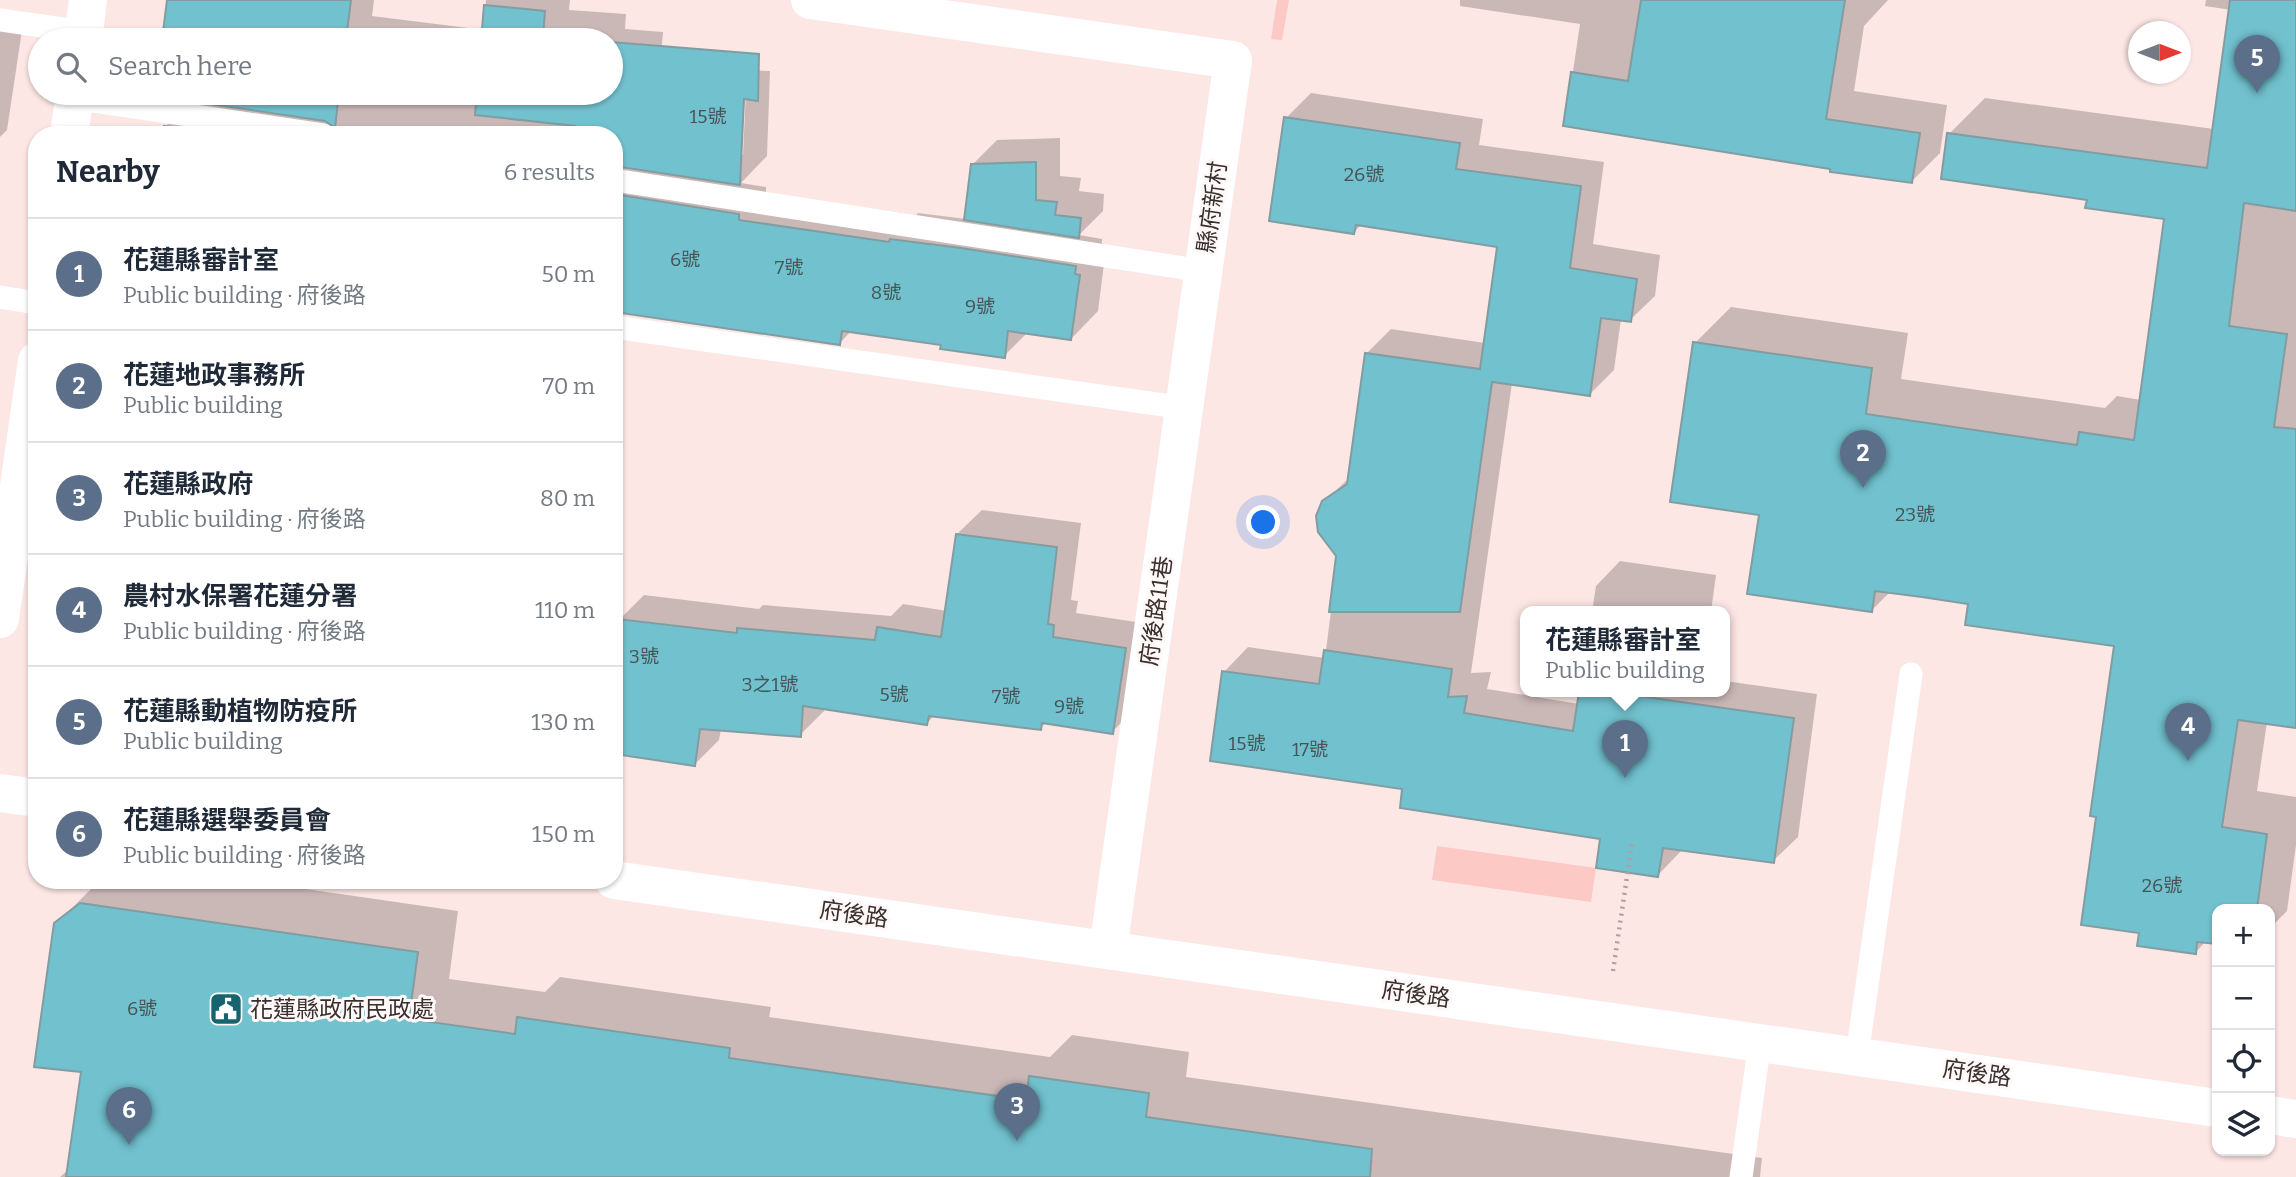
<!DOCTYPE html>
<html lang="en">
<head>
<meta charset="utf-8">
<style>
	body { margin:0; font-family:Bitter,"Noto Sans TC",serif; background:#f6f6f7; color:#1f2937 }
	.controls { position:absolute; right:21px; bottom:21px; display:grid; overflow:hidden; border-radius:14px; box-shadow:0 2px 5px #0004 }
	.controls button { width:63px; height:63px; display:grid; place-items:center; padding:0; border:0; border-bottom:2px solid #e0e1e3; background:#fff; color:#1f2937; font:35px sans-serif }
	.compass { position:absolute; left:2128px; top:21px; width:63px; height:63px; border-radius:50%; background:#fff; box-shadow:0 2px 5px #0004; rotate:90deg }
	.you { position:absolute; left:1264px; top:523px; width:24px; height:24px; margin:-18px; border:5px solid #fff; border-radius:50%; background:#1a73e8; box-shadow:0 0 0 10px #1a73e833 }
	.badge { display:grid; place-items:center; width:46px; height:46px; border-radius:50%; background:#17636e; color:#fff; font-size:23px; font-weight:700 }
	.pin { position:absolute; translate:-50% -58px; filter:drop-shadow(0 2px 4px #0008) }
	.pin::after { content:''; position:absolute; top:37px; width:24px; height:21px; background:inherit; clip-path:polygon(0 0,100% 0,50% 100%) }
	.popup { position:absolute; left:1520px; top:606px; width:210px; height:91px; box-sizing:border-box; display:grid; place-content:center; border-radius:14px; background:#fff; filter:drop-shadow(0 2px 5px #0005); font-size:23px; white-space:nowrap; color:#747a83 }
	.popup b { font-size:26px; color:#1f2937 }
	.popup::after { content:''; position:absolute; left:50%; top:100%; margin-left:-14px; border:14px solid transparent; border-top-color:#fff }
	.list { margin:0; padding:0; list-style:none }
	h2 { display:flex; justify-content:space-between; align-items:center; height:91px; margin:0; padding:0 28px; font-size:30px }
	h2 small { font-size:23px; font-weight:400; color:#747a83 }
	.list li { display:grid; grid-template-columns:46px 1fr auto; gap:21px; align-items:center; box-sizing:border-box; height:112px; padding:0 28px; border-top:2px solid #e0e1e3 }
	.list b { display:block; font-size:26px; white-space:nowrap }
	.list p { margin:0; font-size:23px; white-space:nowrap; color:#747a83 }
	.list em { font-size:23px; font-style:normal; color:#747a83 }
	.icon { flex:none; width:38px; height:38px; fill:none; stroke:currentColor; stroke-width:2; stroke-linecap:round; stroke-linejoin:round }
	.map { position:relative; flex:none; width:2296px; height:1177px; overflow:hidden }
	.search { position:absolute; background:#fff; box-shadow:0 2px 5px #0004; left:28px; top:28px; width:595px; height:77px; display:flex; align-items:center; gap:18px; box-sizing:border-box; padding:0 24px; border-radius:38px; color:#747a83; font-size:26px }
	.panel { position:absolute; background:#fff; box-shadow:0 2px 5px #0004; left:28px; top:126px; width:595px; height:763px; border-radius:28px }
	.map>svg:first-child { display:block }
	.green { fill:#fcc9c5 }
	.shadow { fill:#0003; fill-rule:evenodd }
	.building { fill:#71c1ce; stroke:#829da2; stroke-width:2 }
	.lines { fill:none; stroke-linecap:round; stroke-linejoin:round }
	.path { stroke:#b09f9e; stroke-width:4.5; stroke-dasharray:2 5; stroke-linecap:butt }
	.lane { stroke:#fff; stroke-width:23 }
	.street { stroke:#fff; stroke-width:38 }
	.labels { text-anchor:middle; stroke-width:6; stroke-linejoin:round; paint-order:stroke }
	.number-label { font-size:19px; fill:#475456 }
	.street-label { font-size:23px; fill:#392f2e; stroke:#fef9f8 }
	.poi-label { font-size:23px; fill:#392f2e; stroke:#fef9f8; text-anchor:start }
</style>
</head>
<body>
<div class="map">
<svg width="2296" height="1177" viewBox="0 0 2296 1177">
	<rect width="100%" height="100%" fill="#fde7e5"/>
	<g class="green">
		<path d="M1277 0H1289L1282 40 1271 39Z"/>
		<path d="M1437 846 1596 868 1591 902 1432 880Z"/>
	</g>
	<g class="shadow">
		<path d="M168 0H374L372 16 484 30 486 0H570L569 10 626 14 625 29 663 32 660 66 770 71 767 156 741 183 766 187V193L916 215 918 213 966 219 972 165 997 140 1060 138V176L1081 178 1079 191 1104 194 1103 211 1079 235 1102 239V247L1106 248 1098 311 1071 339 1028 332 1004 356 943 343 852 330 840 343 614 311V135H164L166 126 192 100 159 95V93H611V40H164ZM742 89H746L743 155H740Z"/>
		<path d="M1460 0H1888L1864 26 1854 91 1947 105 1940 153 1912 181 1565 125 1580 24 1460 6Z"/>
		<path d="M2206 0H2296V727L2267 722 2257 791 2296 797V845L2287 911 2270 928V909H2217V943L2206 941 2196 952 2098 816 2116 645 1970 603 1891 591 1872 610 1761 514 1695 343 1731 307 1908 333 1901 379 2105 408 2117 396 2141 400 2166 218 2089 198 1949 134 1985 98 2214 129 2231 10 2205 6Z"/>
		<path d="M0 21 23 24 7 130 0 137Z"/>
		<path d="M1311 93 1483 119 1479 145 1604 162 1593 244 1660 255 1655 296 1630 320 1621 319 1614 370 1590 394 1512 383 1471 673 1491 672 1487 689 1579 704 1581 692H1725V681L1817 694 1798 837 1773 861 1683 849 1658 875 1602 837 1404 788 1224 672 1248 647 1325 658 1338 556 1324 502 1350 477 1367 353 1391 329 1485 343 1499 245 1362 224 1354 232 1286 118Z"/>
		<path d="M614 482H617L614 501Z"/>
		<path d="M982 510 1081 523 1071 600 1078 601 1076 613 1150 624 1137 707 1112 732 1047 722 1040 728 935 715 927 723 824 708V711L800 735 721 729 719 740 695 764 619 620 644 595 759 609 763 605 891 616 903 604 947 611 957 534Z"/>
		<path d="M1620 561 1716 575 1711 612H1592L1596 586Z"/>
		<path d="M100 880H243L458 911 449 979 545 992 560 977 771 1007 769 1017 1050 1057 1072 1035 1189 1052 1186 1077 1762 1158 1760 1177H60L69 1169 83 1071 56 924Z"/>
	</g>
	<g class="building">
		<path d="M167 0H351L346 40H162Z"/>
		<path d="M1641 0H1845L1826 119 1920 133 1912 183 1830 172V169L1563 126 1571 72 1628 81Z"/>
		<path d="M2230 0H2296V211L2244 203 2229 326 2287 334 2274 427 2296 429V728L2238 720 2222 827 2267 834 2257 909H2217V944L2197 942 2196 954 2137 946 2139 933 2081 925 2096 817 2090 816 2114 646 1965 625 1968 604 1922 597 1875 591 1872 612 1747 594 1759 515 1670 502 1693 342 1872 368 1866 414 2077 445 2079 432 2134 440 2164 219 2085 208 2087 200 1941 179 1947 133 2207 168Z"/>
		<path d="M484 5 545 11 543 37 589 40H481Z"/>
		<path d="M611 42 759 54 758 101 744 99 740 185 614 166V135H575V126L475 115 477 93H611Z"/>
		<path d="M157 93H339L335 128 325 121 157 96Z"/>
		<path d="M1284 117 1460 143 1456 169 1581 186 1570 268 1637 279 1631 322 1601 318 1590 396 1492 382 1460 612H1329L1336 556 1318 532 1316 516 1322 501 1347 484 1365 353 1480 369 1497 247 1356 225 1354 234 1269 221Z"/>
		<path d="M164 126 226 135H163Z"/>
		<path d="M1036 162V200L1057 202 1055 215 1081 218 1079 238 964 220 971 164Z"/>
		<path d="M614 194 739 214V220L889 242 890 239 961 248 1076 266 1075 274 1080 275 1071 340 1008 331 1005 358 940 349 941 345 842 331 840 345 614 312Z"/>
		<path d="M956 534 1057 547 1048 624 1054 625 1053 637 1126 648 1113 734 1042 723 1041 730 929 716 927 725 803 706 801 737 700 729 695 766 614 754V650L618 619 737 633V628L875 640 877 627 941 637Z"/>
		<path d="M1324 650 1452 669 1448 697 1467 696 1464 713 1573 731 1579 692H1611L1794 718 1774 863 1663 848 1658 877 1596 868 1600 839 1400 808 1402 789 1210 761 1222 671 1319 684Z"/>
		<path d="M80 903 418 952 409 1019 515 1034 517 1017 730 1048 729 1058 1026 1100 1029 1076 1149 1093 1146 1117 1372 1149 1370 1177H66L81 1072 34 1067 54 923Z"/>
	</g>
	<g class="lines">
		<path class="path" d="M1613 971 1632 843"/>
		<g class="lane">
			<path d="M0 20 84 32"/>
			<path d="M74 98 323 135"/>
			<path d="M614 180 1203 271"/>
			<path d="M0 297 37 303"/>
			<path d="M614 327 1185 408"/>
			<path d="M1857 1056 1911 674"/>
			<path d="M1741 1177 1760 1042"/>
		</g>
		<g class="street">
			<path d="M810 0 1233 60 1108 950"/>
			<path d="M83 40 88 0"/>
			<path d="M69 135 75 93"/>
			<path d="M0 619 37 361"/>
			<path d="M0 793 37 798"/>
			<path d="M614 880 2217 1108"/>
			<path d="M2270 1115 2296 1119"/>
		</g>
	</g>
	<defs>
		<symbol id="civic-square" viewBox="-11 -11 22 22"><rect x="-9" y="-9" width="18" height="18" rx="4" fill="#17636e" stroke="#fef9f8"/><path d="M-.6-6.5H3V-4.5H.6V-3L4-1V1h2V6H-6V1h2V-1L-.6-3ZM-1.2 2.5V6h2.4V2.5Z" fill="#fff"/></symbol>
	</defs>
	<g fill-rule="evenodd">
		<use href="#civic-square" x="207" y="990" width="38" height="38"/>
	</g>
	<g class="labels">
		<g class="number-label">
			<text x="708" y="123">15號</text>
			<text x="1364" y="181">26號</text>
			<text x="685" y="266">6號</text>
			<text x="789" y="274">7號</text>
			<text x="886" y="299">8號</text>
			<text x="980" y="313">9號</text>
			<text x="1915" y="521">23號</text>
			<text x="644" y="663">3號</text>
			<text x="770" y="691">3之1號</text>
			<text x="894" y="701">5號</text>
			<text x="1006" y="703">7號</text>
			<text x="1069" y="713">9號</text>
			<text x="1247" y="750">15號</text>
			<text x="1310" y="756">17號</text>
			<text x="2162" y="892">26號</text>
			<text x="142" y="1015">6號</text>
		</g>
		<g class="street-label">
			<text transform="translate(1212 207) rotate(-82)" y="8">縣府新村</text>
			<text transform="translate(1156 611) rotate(-82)" y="8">府後路11巷</text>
			<text transform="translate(854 914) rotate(8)" y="8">府後路</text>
			<text transform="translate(1416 994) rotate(8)" y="8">府後路</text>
			<text transform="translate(1977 1073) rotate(8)" y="8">府後路</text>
		</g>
		<g class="poi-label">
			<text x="250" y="1017">花蓮縣政府民政處</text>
		</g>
	</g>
</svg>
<div class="controls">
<button>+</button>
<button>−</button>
<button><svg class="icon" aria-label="locate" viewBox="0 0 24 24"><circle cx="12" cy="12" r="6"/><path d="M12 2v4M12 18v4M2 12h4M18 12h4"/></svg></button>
<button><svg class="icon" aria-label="layers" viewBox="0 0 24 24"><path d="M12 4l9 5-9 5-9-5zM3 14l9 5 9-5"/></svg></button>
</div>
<svg class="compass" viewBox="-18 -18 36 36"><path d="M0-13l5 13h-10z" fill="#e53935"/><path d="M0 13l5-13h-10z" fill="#747a83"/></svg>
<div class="you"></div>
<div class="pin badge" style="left:1625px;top:778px;background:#5c6f8a">1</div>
<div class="popup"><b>花蓮縣審計室</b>Public building</div>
<div class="pin badge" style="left:1863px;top:488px;background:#5c6f8a">2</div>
<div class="pin badge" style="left:1017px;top:1141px;background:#5c6f8a">3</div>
<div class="pin badge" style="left:2188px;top:761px;background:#5c6f8a">4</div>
<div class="pin badge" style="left:2257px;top:93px;background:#5c6f8a">5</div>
<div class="pin badge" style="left:129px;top:1145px;background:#5c6f8a">6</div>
<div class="search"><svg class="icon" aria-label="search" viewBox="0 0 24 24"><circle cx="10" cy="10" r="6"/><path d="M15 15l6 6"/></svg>Search here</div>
<section class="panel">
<h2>Nearby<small>6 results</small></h2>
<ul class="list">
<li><span class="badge" style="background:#5c6f8a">1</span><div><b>花蓮縣審計室</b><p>Public building · 府後路</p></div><em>50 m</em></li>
<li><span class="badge" style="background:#5c6f8a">2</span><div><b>花蓮地政事務所</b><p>Public building</p></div><em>70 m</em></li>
<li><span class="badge" style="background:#5c6f8a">3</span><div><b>花蓮縣政府</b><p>Public building · 府後路</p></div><em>80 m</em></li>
<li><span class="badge" style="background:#5c6f8a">4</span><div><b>農村水保署花蓮分署</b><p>Public building · 府後路</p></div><em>110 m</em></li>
<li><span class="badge" style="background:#5c6f8a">5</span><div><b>花蓮縣動植物防疫所</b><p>Public building</p></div><em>130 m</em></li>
<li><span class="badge" style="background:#5c6f8a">6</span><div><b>花蓮縣選舉委員會</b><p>Public building · 府後路</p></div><em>150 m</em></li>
</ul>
</section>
</div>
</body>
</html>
